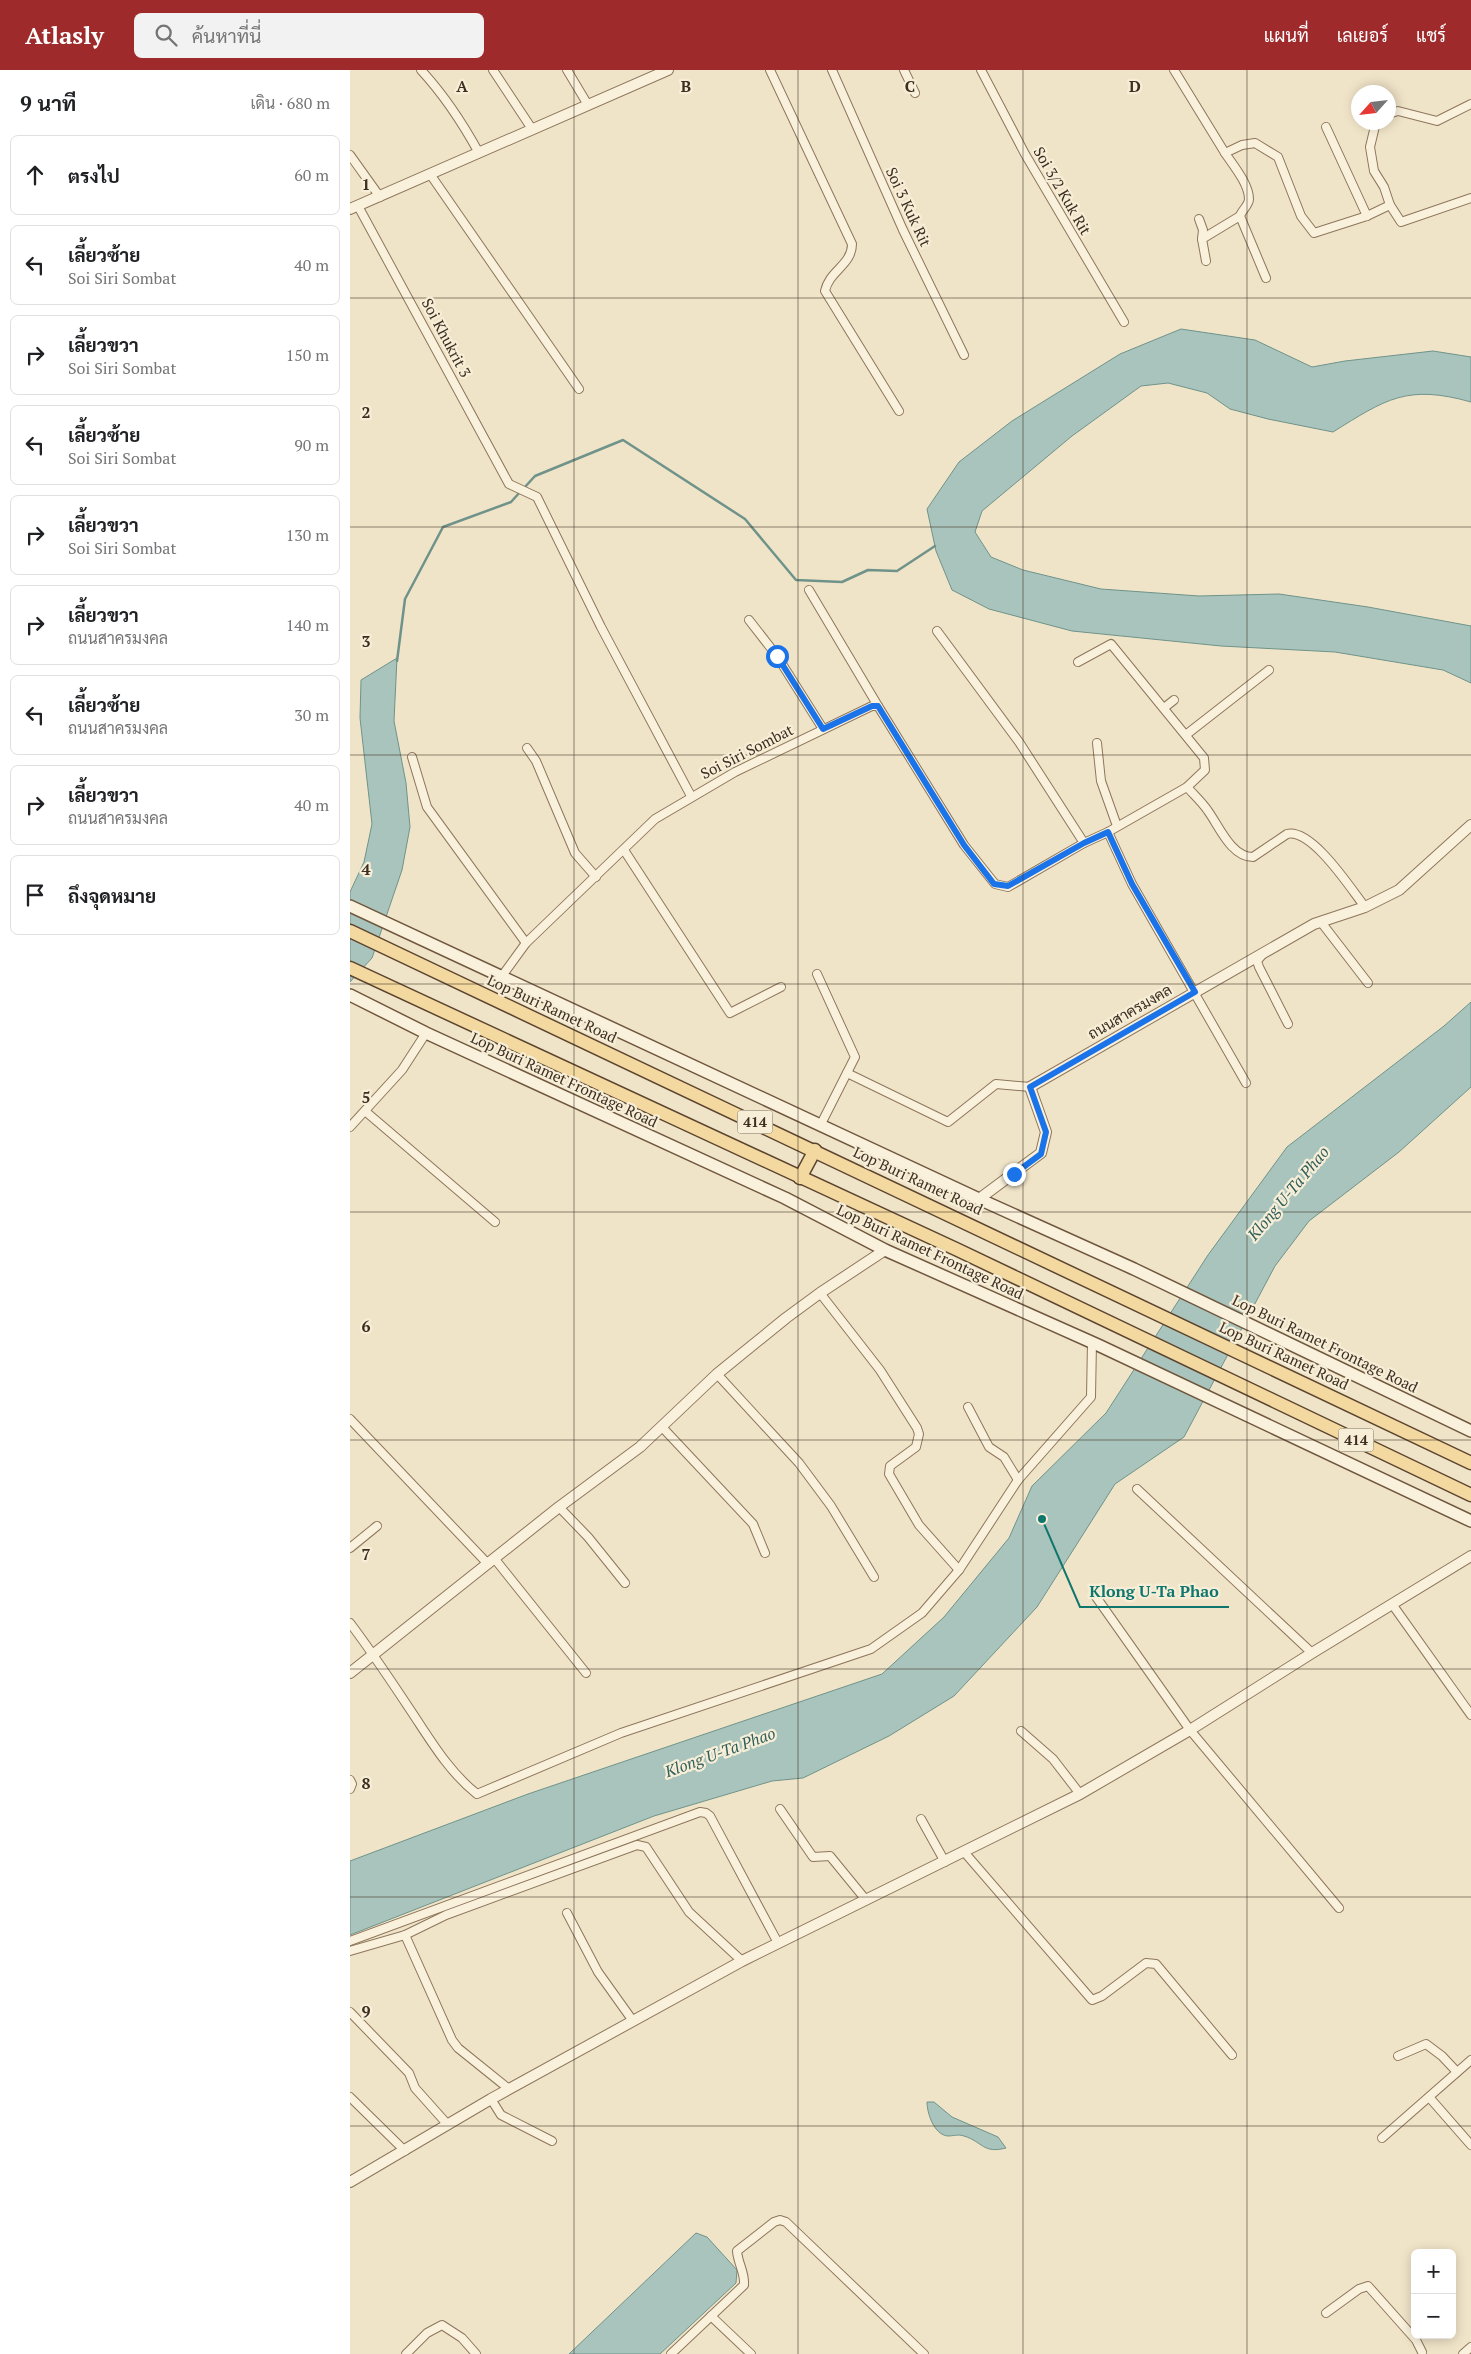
<!DOCTYPE html>
<html lang="th">
<head>
<meta charset="utf-8">
<style>
	body { margin:0; font-family:"PT Serif",Sarabun,serif; background:#f2f2f2; color:#202124 }
	.controls { position:absolute; right:15px; bottom:15px; display:grid; overflow:hidden; border-radius:8px; box-shadow:0 2px 12px #0003 }
	.controls button { width:45px; height:45px; display:grid; place-items:center; padding:0; border:0; border-bottom:1px solid #e0e0e0; background:#fff; color:#202124; font:25px sans-serif }
	.compass { position:absolute; left:1001px; top:15px; width:45px; height:45px; border-radius:50%; background:#fff; box-shadow:0 2px 12px #0003; rotate:243deg }
	.stop { position:absolute; width:15px; height:15px; margin:-11px; border:4px solid #1a73e8; border-radius:50%; background:#fff }
	.stop.end { background:#1a73e8; border-color:#fff; box-shadow:0 1px 5px #0008 }
	.list { margin:0; padding:0; list-style:none }
	h2 { display:flex; justify-content:space-between; align-items:center; height:65px; margin:0; padding:0 20px; font-size:21px }
	h2 small { font-size:16px; font-weight:400; color:#757577 }
	.list li { display:grid; grid-template-columns:32px 1fr auto; gap:15px; align-items:center; box-sizing:border-box; height:80px; margin:0 10px 10px; padding:0 10px; border:1px solid #e0e0e0; border-radius:8px }
	.list b { display:block; font-size:19px; white-space:nowrap }
	.list p { margin:0; font-size:16px; white-space:nowrap; color:#757577 }
	.list em { font-size:16px; font-style:normal; color:#757577 }
	.icon { flex:none; width:28px; height:28px; fill:none; stroke:currentColor; stroke-width:2; stroke-linecap:round; stroke-linejoin:round }
	.map { position:relative; flex:none; width:1121px; height:2284px; overflow:hidden }
	header { display:flex; align-items:center; gap:30px; box-sizing:border-box; height:70px; padding:0 25px; background:#9e2a2b; color:#fff }
	header strong { font-size:24px }
	nav { display:flex; gap:28px; margin-inline-start:auto; font-size:18px }
	.search { width:350px; height:45px; background:#f2f2f2; display:flex; align-items:center; gap:12px; box-sizing:border-box; padding:0 18px; border-radius:8px; color:#757577; font-size:19px }
	main { display:flex }
	aside { flex:1; background:#fff }
	.map>svg:first-child { display:block }
	.water { fill:#a9c4bc; stroke:#6f938a }
	.lines { fill:none; stroke-linecap:round; stroke-linejoin:round }
	.stream { stroke:#6f938a; stroke-width:2.5 }
	.minor-casing { stroke:#8d765c; stroke-width:10 }
	.tertiary-casing { stroke:#8d765c; stroke-width:12 }
	.secondary-casing { stroke:#6f573f; stroke-width:14 }
	.primary-casing { stroke:#5b4430; stroke-width:15 }
	.minor { stroke:#faf1dc; stroke-width:8 }
	.tertiary { stroke:#faf1dc; stroke-width:10 }
	.secondary { stroke:#faf1dc; stroke-width:11 }
	.primary { stroke:#f3d9a0; stroke-width:12 }
	.route { stroke:#1a73e8; stroke-width:6 }
	.grid { fill:none; stroke:#3d2e20; stroke-width:1; stroke-opacity:0.55 }
	.labels { text-anchor:middle; stroke-width:4.5; stroke-linejoin:round; paint-order:stroke }
	.shield { fill:#f7eed8; stroke:#756857; stroke-width:1 }
	.shield-label { font-size:14px; font-weight:bold; fill:#3d2e20 }
	.street-label { font-size:15px; fill:#3d2e20; stroke:#f7eed8 }
	.water-label { font-size:16px; font-style:italic; fill:#2f5d5a; stroke:#f7eed8 }
	.grid-label { font-size:16px; text-anchor:middle; font-weight:bold; fill:#3d2e20; stroke:#f7eed8; stroke-width:4.5; stroke-linejoin:round; paint-order:stroke }
	.leader { fill:none; stroke:#0f766e; stroke-width:2 }
	.callout-dot { fill:#0f766e; stroke:#f7eed8; stroke-width:2 }
	.callout-label { font-size:16px; text-anchor:middle; font-weight:bold; fill:#0f766e; stroke:#f7eed8; stroke-width:4.5; stroke-linejoin:round; paint-order:stroke }
</style>
</head>
<body>
<header>
<strong>Atlasly</strong>
<div class="search"><svg class="icon" aria-label="search" viewBox="0 0 24 24"><circle cx="10" cy="10" r="6"/><path d="M15 15l6 6"/></svg>ค้นหาที่นี่</div>
<nav><a>แผนที่</a><a>เลเยอร์</a><a>แชร์</a></nav>
</header>
<main>
<aside>
<h2>9 นาที<small>เดิน · 680 m</small></h2>
<ul class="list">
<li><svg class="icon" aria-label="ahead" viewBox="0 0 24 24"><path d="M12 20V5M6 11l6-6 6 6"/></svg><div><b>ตรงไป</b></div><em>60 m</em></li>
<li><svg class="icon" aria-label="left" viewBox="0 0 24 24"><path d="M17 20v-9H6M10 6l-5 5 5 5"/></svg><div><b>เลี้ยวซ้าย</b><p>Soi Siri Sombat</p></div><em>40 m</em></li>
<li><svg class="icon" aria-label="right" viewBox="0 0 24 24"><path d="M7 20v-9h11M14 6l5 5-5 5"/></svg><div><b>เลี้ยวขวา</b><p>Soi Siri Sombat</p></div><em>150 m</em></li>
<li><svg class="icon" aria-label="left" viewBox="0 0 24 24"><path d="M17 20v-9H6M10 6l-5 5 5 5"/></svg><div><b>เลี้ยวซ้าย</b><p>Soi Siri Sombat</p></div><em>90 m</em></li>
<li><svg class="icon" aria-label="right" viewBox="0 0 24 24"><path d="M7 20v-9h11M14 6l5 5-5 5"/></svg><div><b>เลี้ยวขวา</b><p>Soi Siri Sombat</p></div><em>130 m</em></li>
<li><svg class="icon" aria-label="right" viewBox="0 0 24 24"><path d="M7 20v-9h11M14 6l5 5-5 5"/></svg><div><b>เลี้ยวขวา</b><p>ถนนสาครมงคล</p></div><em>140 m</em></li>
<li><svg class="icon" aria-label="left" viewBox="0 0 24 24"><path d="M17 20v-9H6M10 6l-5 5 5 5"/></svg><div><b>เลี้ยวซ้าย</b><p>ถนนสาครมงคล</p></div><em>30 m</em></li>
<li><svg class="icon" aria-label="right" viewBox="0 0 24 24"><path d="M7 20v-9h11M14 6l5 5-5 5"/></svg><div><b>เลี้ยวขวา</b><p>ถนนสาครมงคล</p></div><em>40 m</em></li>
<li><svg class="icon" aria-label="arrive" viewBox="0 0 24 24"><path d="M6 21V4h12l-3 4 3 4H6"/></svg><div><b>ถึงจุดหมาย</b></div></li>
</ul>
</aside>
<div class="map">
<svg width="1121" height="2284" viewBox="0 0 1121 2284">
	<rect width="100%" height="100%" fill="#f0e4c8"/>
	<g class="water">
		<path d="M831 259 905 270 962 297 995 291 1083 281 1121 287V332C1057 314 1036 329 983 362L918 349 880 339 857 323 818 313 791 316 722 366 632 441 625 462 641 487 673 500 751 519 849 526 929 524 1018 537 1121 556V613L1093 600 985 582 871 576 722 561 639 539 602 520 586 481 577 439 609 392 662 351 770 284Z"/>
		<path d="M47 588 44 651 56 713 60 757 52 800 22 888 0 912V822L14 792 22 754 10 648 11 610Z"/>
		<path d="M1121 932V1017L1049 1082 959 1151 925 1196 834 1367 765 1414 687 1537 604 1626 539 1666 453 1708 422 1711 304 1746 0 1865V1791L178 1724 532 1604 594 1547 659 1468 682 1416 756 1343 858 1185 937 1077 1094 956Z"/>
		<path d="M577 2032H584L602 2047 648 2067 656 2078C633 2084 633 2072 614 2066 608 2064 603 2066 598 2066 584 2065 577 2043 577 2032Z"/>
		<path d="M346 2163 357 2167 387 2200 386 2213 310 2284H219Z"/>
	</g>
	<g class="lines">
		<g class="stream">
			<path d="M174 418 185 406 273 370 395 449 446 510 492 512 518 500 547 501 585 476"/>
			<path d="M47 591 55 529 93 457 161 432 170 422"/>
		</g>
		<defs>
			<g id="minor">
				<path d="M71 0C95 26 112 52 129 83"/>
				<path d="M143 0 182 59"/>
				<path d="M217 0 238 35"/>
				<path d="M420 0 502 174C502 195 479 201 475 221L549 341"/>
				<path d="M482 0 553 160 614 285"/>
				<path d="M554 0 565 23"/>
				<path d="M631 0 675 84 774 252"/>
				<path d="M824 0 875 83 892 75 905 73 928 87 951 146 964 163 1017 146 1040 135"/>
				<path d="M1038 44 1048 41 1087 51 1121 34"/>
				<path d="M1026 52 1020 77 1024 101 1034 117 1040 135 1051 152 1121 128"/>
				<path d="M976 57 1017 146"/>
				<path d="M875 83C883 95 899 114 899 129 899 135 892 140 890 146L916 208"/>
				<path d="M0 85 30 127"/>
				<path d="M80 104 229 319"/>
				<path d="M8 136 159 414 187 427 251 557 341 726"/>
				<path d="M849 149 853 160 852 169"/>
				<path d="M856 191 852 169 890 146"/>
				<path d="M459 520 528 636"/>
				<path d="M399 550 427 586 473 659"/>
				<path d="M587 561 669 672 734 773"/>
				<path d="M728 592 761 574 854 688 855 700 837 717 758 762"/>
				<path d="M814 638 824 630"/>
				<path d="M837 664 919 600"/>
				<path d="M747 673 751 711 767 756"/>
				<path d="M177 678 186 691 225 783 246 807"/>
				<path d="M62 687 77 737 176 873"/>
				<path d="M837 717C844 725 852 732 858 741 869 756 881 787 903 787L937 764C962 758 1001 819 1015 837"/>
				<path d="M274 780 380 943 431 917"/>
				<path d="M971 852 1018 913"/>
				<path d="M912 885 907 891 909 897 938 954"/>
				<path d="M467 904 505 987 471 1054"/>
				<path d="M152 906 176 873 305 749 385 702 522 636H528L614 775 645 814 658 817 734 773 758 762 782 814 896 1013"/>
				<path d="M497 1003 598 1052 646 1014 680 1017"/>
				<path d="M15 1041 145 1152"/>
				<path d="M0 1057 52 1000 76 963"/>
				<path d="M470 1223 530 1300 567 1358 569 1364 566 1377 540 1396 539 1404 569 1455 609 1500"/>
				<path d="M367 1304 449 1393 481 1436 524 1507"/>
				<path d="M618 1337 639 1377 654 1387 668 1410"/>
				<path d="M0 1349 138 1494"/>
				<path d="M312 1357 403 1454 415 1483"/>
				<path d="M787 1419 962 1583"/>
				<path d="M209 1437 238 1467 275 1513"/>
				<path d="M0 1478 27 1456"/>
				<path d="M144 1488 236 1603"/>
				<path d="M744 1524 840 1660 989 1838"/>
				<path d="M1042 1534 1121 1645"/>
				<path d="M0 1553C22 1582 41 1611 61 1641 81 1671 99 1702 127 1724L271 1663 521 1579 572 1543 609 1500 668 1410 741 1327 742 1272"/>
				<path d="M671 1661 703 1689 730 1724"/>
				<path d="M0 1710 2 1714 0 1719"/>
				<path d="M430 1739 463 1787 480 1786 516 1830"/>
				<path d="M571 1749 595 1792"/>
				<path d="M615 1783 742 1930 752 1926 796 1893 806 1894 882 1985"/>
				<path d="M217 1843 248 1902 283 1951"/>
				<path d="M55 1865 102 1970 108 1978 159 2019"/>
				<path d="M0 1871 350 1742 356 1743 360 1746 428 1873"/>
				<path d="M0 1881 55 1865 96 1845 287 1775 296 1777 339 1842 392 1891"/>
				<path d="M0 1942 59 2003 65 2018 98 2055"/>
				<path d="M1048 1986 1076 1974 1092 1986 1107 2002"/>
				<path d="M0 2027 55 2081"/>
				<path d="M1079 2027 1121 2075"/>
				<path d="M141 2029 151 2045 202 2071"/>
				<path d="M1032 2068 1121 1990"/>
				<path d="M976 2243 1009 2219 1018 2216 1066 2270 1072 2282"/>
				<path d="M361 2246 401 2284"/>
				<path d="M56 2284 77 2263 92 2255 112 2268 126 2284"/>
				<path d="M321 2284 394 2215C395 2202 388 2194 387 2181L424 2152 430 2150 436 2152 574 2284"/>
				<path d="M1113 2284 1121 2277"/>
			</g>
			<g id="tertiary">
				<path d="M0 139 318 0"/>
				<path d="M629 1129 691 1083 696 1062 680 1017 964 854 1015 837 1049 820 1121 755"/>
				<path d="M0 1603 209 1437 290 1377 367 1304 436 1248 470 1223 535 1180"/>
				<path d="M0 2112 141 2029 392 1891 730 1724 840 1660 962 1583 1121 1486"/>
			</g>
			<g id="secondary">
				<path d="M0 836 629 1129 784 1199 1121 1361"/>
				<path d="M0 925 76 963 435 1128 535 1180 748 1275 1121 1451"/>
			</g>
			<g id="primary">
				<path d="M0 861 1121 1393"/>
				<path d="M0 898 608 1180 1121 1425"/>
				<path d="M450 1108 465 1080"/>
			</g>
		</defs>
		<use href="#minor" class="minor-casing"/>
		<use href="#tertiary" class="tertiary-casing"/>
		<use href="#secondary" class="secondary-casing"/>
		<use href="#primary" class="primary-casing"/>
		<use href="#minor" class="minor"/>
		<use href="#tertiary" class="tertiary"/>
		<use href="#secondary" class="secondary"/>
		<use href="#primary" class="primary"/>
	</g>
	<g class="lines">
		<path class="route" d="M427 586 473 659 522 636H528L614 775 644 814 658 816 734 773 758 762 782 814 845 922 680 1017 696 1062 691 1084 664 1104"/>
	</g>
	<path class="grid" d="M224 0V2284M448 0V2284M673 0V2284M897 0V2284M0 228H1121M0 457H1121M0 685H1121M0 914H1121M0 1142H1121M0 1370H1121M0 1599H1121M0 1827H1121M0 2056H1121"/>
	<g class="labels">
		<g class="shield">
			<rect x="387.5" y="1040.5" width="35" height="23" rx="4"/>
			<rect x="988.5" y="1358.5" width="35" height="23" rx="4"/>
		</g>
		<g class="shield-label">
			<text x="405" y="1057">414</text>
			<text x="1006" y="1375">414</text>
		</g>
		<g class="street-label">
			<text transform="translate(712 121) rotate(60)" y="5">Soi 3/2 Kuk Rit</text>
			<text transform="translate(558 137) rotate(65)" y="5">Soi 3 Kuk Rit</text>
			<text transform="translate(96 268) rotate(62)" y="5">Soi Khukrit 3</text>
			<text transform="translate(397 682) rotate(-27)" y="5">Soi Siri Sombat</text>
			<text transform="translate(202 939) rotate(25)" y="5">Lop Buri Ramet Road</text>
			<text transform="translate(780 942) rotate(-30)" y="5">ถนนสาครมงคล</text>
			<text transform="translate(214 1010) rotate(25)" y="5">Lop Buri Ramet Frontage Road</text>
			<text transform="translate(568 1111) rotate(25)" y="5">Lop Buri Ramet Road</text>
			<text transform="translate(580 1182) rotate(25)" y="5">Lop Buri Ramet Frontage Road</text>
			<text transform="translate(975 1274) rotate(26)" y="5">Lop Buri Ramet Frontage Road</text>
			<text transform="translate(934 1286) rotate(25)" y="5">Lop Buri Ramet Road</text>
		</g>
		<g class="water-label">
			<text transform="translate(938 1123) rotate(-50)" y="6">Klong U-Ta Phao</text>
			<text transform="translate(370 1682) rotate(-20)" y="6">Klong U-Ta Phao</text>
		</g>
	</g>
	<g class="grid-label">
		<text x="112" y="22">A</text>
		<text x="336" y="22">B</text>
		<text x="560" y="22">C</text>
		<text x="785" y="22">D</text>
		<text x="16" y="120">1</text>
		<text x="16" y="348">2</text>
		<text x="16" y="577">3</text>
		<text x="16" y="805">4</text>
		<text x="16" y="1033">5</text>
		<text x="16" y="1262">6</text>
		<text x="16" y="1490">7</text>
		<text x="16" y="1719">8</text>
		<text x="16" y="1947">9</text>
	</g>
	<path class="leader" d="M692 1449L730 1537H879"/>
	<circle class="callout-dot" cx="692" cy="1449" r="5"/>
	<g class="callout-label">
		<text x="804" y="1527">Klong U-Ta Phao</text>
	</g>
</svg>
<div class="controls">
<button>+</button>
<button>−</button>
</div>
<svg class="compass" viewBox="-18 -18 36 36"><path d="M0-13l5 13h-10z" fill="#e53935"/><path d="M0 13l5-13h-10z" fill="#757577"/></svg>
<div class="stop" style="left:427px;top:586px"></div>
<div class="stop end" style="left:664px;top:1104px"></div>
</div>
</main>
</body>
</html>
